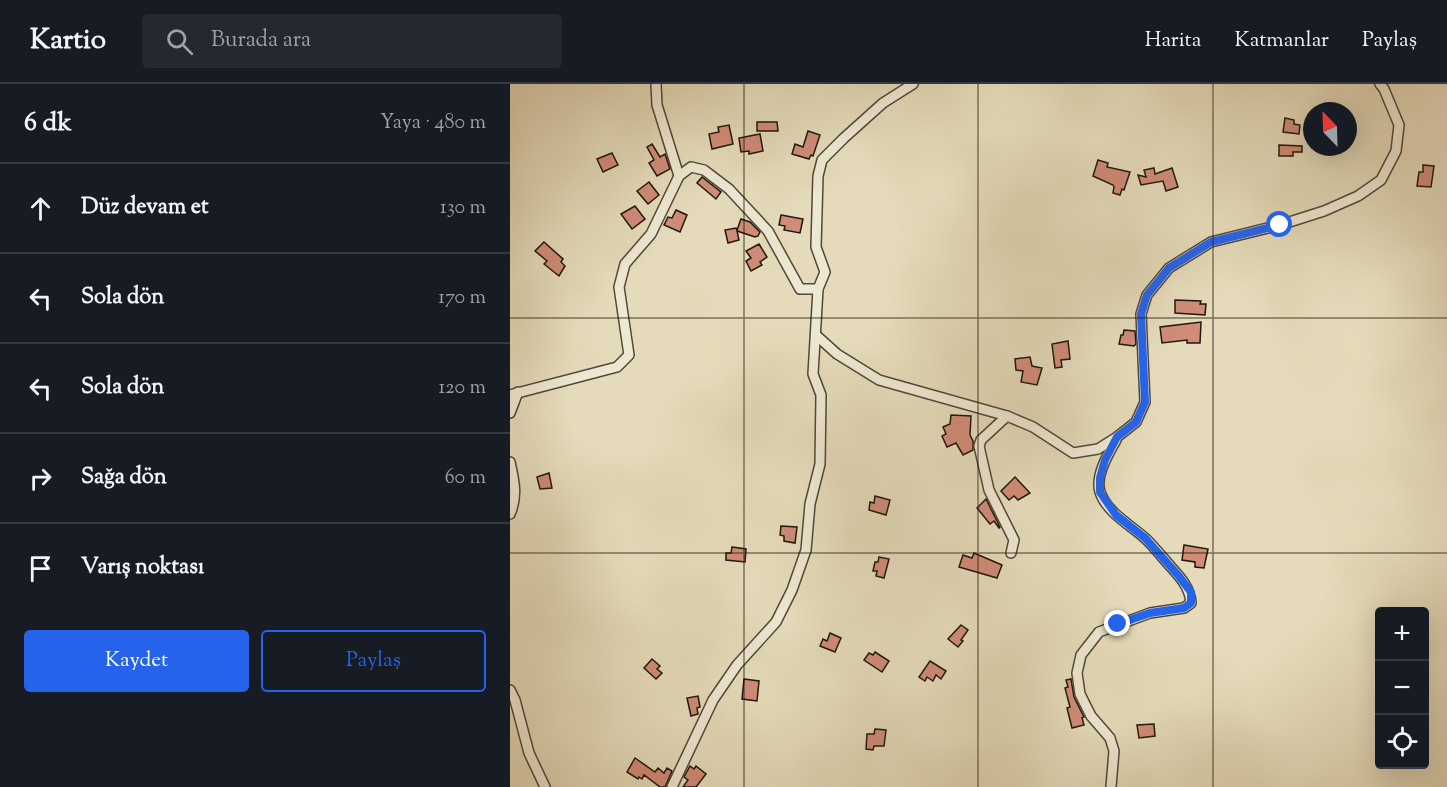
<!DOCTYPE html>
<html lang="tr">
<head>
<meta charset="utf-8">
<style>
	body { margin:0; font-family:"Sorts Mill Goudy",serif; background:#242831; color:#f1f3f6 }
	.controls { position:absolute; right:18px; bottom:18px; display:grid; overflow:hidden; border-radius:6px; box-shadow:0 6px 24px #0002 }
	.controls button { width:54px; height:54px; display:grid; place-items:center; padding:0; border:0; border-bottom:2px solid #363941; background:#171b24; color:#f1f3f6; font:30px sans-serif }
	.compass { position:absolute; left:793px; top:18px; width:54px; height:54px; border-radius:50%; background:#171b24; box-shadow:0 6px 24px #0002; rotate:337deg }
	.stop { position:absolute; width:18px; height:18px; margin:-14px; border:4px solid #2563eb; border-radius:50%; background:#fff }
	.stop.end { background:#2563eb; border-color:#fff; box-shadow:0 2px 6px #0008 }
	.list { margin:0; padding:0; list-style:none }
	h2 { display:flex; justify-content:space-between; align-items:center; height:78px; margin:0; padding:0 24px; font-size:26px }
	h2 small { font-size:20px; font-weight:400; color:#9ea1a6 }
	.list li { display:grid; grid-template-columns:39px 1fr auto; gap:18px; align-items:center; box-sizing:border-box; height:90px; padding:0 24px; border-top:2px solid #363941 }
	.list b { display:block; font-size:22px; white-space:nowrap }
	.list em { font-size:20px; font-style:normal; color:#9ea1a6 }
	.actions { display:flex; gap:12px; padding:18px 24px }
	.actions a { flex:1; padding:14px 0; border:2px solid #2563eb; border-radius:6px; text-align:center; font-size:21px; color:#2563eb }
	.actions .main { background:#2563eb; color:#fff }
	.icon { flex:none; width:33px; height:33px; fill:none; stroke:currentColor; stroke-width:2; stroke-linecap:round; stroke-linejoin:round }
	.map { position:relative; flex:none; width:937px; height:703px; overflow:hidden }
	header { display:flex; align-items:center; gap:36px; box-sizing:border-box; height:84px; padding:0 30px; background:#171b24; border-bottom:2px solid #363941 }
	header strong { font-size:28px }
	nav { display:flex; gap:33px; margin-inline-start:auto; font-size:21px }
	.search { width:420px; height:54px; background:#242831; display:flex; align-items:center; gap:15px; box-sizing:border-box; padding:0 21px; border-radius:6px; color:#9ea1a6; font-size:22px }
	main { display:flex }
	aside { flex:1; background:#171b24 }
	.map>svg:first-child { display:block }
	.building { fill:#d08c77; stroke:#1e170e; stroke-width:1.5 }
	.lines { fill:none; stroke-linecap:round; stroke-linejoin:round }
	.minor-casing { stroke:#504839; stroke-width:12 }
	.minor { stroke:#eee8d2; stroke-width:9 }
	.route { stroke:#2563eb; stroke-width:8 }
	.grid { fill:none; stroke:#1e170e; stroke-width:1.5; stroke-opacity:0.55 }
</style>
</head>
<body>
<header>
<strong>Kartio</strong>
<div class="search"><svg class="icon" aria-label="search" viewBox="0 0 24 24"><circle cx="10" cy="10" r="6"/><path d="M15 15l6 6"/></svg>Burada ara</div>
<nav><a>Harita</a><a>Katmanlar</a><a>Paylaş</a></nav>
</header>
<main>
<aside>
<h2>6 dk<small>Yaya · 480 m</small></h2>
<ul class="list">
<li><svg class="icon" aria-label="ahead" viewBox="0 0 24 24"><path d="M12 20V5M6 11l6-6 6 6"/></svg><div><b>Düz devam et</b></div><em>130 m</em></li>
<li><svg class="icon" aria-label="left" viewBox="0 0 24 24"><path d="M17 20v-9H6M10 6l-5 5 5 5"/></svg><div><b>Sola dön</b></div><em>170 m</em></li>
<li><svg class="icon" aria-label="left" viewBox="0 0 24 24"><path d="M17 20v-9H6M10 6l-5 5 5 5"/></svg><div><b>Sola dön</b></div><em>120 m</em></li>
<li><svg class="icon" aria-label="right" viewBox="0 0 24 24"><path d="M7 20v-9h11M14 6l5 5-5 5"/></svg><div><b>Sağa dön</b></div><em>60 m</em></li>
<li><svg class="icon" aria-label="arrive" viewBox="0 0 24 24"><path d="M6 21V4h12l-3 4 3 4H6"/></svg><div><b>Varış noktası</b></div></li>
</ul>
<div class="actions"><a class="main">Kaydet</a><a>Paylaş</a></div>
</aside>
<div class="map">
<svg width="937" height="703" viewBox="0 0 937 703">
	<rect width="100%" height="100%" fill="#e5dbba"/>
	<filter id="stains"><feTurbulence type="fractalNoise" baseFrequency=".00333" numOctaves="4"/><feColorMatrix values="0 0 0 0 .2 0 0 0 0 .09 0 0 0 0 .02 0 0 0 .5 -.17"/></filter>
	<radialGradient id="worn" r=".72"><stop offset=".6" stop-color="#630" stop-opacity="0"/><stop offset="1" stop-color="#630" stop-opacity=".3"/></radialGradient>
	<g class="building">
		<path d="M775 34 784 36V40L790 41 789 50 773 48Z"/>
		<path d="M247 38H267L268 47H247Z"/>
		<path d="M219 41 223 60 202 65 199 50 209 48 208 43Z"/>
		<path d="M298 47 310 51 303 72 301 71 299 75 282 70 285 60 293 63Z"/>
		<path d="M250 50 253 67 239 70V67L231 68 229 54Z"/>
		<path d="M142 60 150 73 155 70 160 85 147 92 139 79 144 76 137 63Z"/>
		<path d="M769 61 792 62V68H783V72H769Z"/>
		<path d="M102 69 108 81 93 88 87 75Z"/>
		<path d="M588 76 598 79 597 83 620 88 614 106 612 105 610 111 603 109 604 103 603 101 583 92Z"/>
		<path d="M913 81 924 82 921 103 907 102 909 88H913Z"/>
		<path d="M644 84 645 90 662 84 668 103 656 107 653 97 631 101 628 91 636 93 634 86Z"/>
		<path d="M192 93 211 108 206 115 187 99Z"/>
		<path d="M139 98 149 111 138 120 127 107Z"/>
		<path d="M125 122 135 135 122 145 111 130Z"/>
		<path d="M166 126 177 131 170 148 154 141 158 133 162 134Z"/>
		<path d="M271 131 293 135 290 149 274 146 275 142 269 141Z"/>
		<path d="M231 135 240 138 250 148 248 152 245 153 227 147 229 156 218 159 215 146 226 144 227 146Z"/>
		<path d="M34 158 53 175 51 178 55 182 49 192 34 180 37 177 25 167Z"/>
		<path d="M249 160 257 173 250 178 252 181 241 187 236 177 241 174 236 167Z"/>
		<path d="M665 216 691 217 690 220H696L695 231 665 229Z"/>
		<path d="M691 238 690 259H677V256L652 259 650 243Z"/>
		<path d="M614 246 625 247 626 260 624 262 609 260 611 251H613Z"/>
		<path d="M558 257 560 275 551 276 552 283 545 284 542 260Z"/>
		<path d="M520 273 522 282 532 284 527 301 511 298 513 287 506 286 505 275Z"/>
		<path d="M441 331 461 332 460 351 463 357V366L453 371 446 359 437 363 432 352 436 350 433 343 440 340Z"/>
		<path d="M39 389 42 404 30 405 27 393Z"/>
		<path d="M505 393 520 409 508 416 504 412 499 416 491 407Z"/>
		<path d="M365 412 380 416 376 431 359 426 360 418 364 419Z"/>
		<path d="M476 415 490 443 489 444 484 437 480 440 467 424Z"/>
		<path d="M271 442 287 443 285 459 274 457V452L270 451Z"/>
		<path d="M674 461 698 465 694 484 685 483V478L672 476Z"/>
		<path d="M222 463 236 465 235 478 216 476V469H221Z"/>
		<path d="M464 469 492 481 487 494 449 483 453 471 462 474Z"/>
		<path d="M369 473 379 475 374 494 366 492 367 487H363L365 478H368Z"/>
		<path d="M451 541 458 546 451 556 453 557 448 563 438 555Z"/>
		<path d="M320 549 331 554 325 568 310 562 313 555 317 557Z"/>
		<path d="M365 568 379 577 372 588 354 576 359 569 363 571Z"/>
		<path d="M142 575 150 582 147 585 152 589 146 595 134 584Z"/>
		<path d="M420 577 436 587 431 595 426 591 423 597 417 593 415 597 409 593Z"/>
		<path d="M234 595 249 597 247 617 232 615Z"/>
		<path d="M561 595 564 613 574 633 572 634 574 641 562 644 557 624 560 623 555 604 558 603 556 596Z"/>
		<path d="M188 612 190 623 187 624 188 630 181 632 177 614Z"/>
		<path d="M644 640 645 652 629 654 627 641Z"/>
		<path d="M365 645 376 646 374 662H364L363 666 356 665 357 650H364Z"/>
		<path d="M125 674 145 688 148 684 154 689 157 684 162 687 155 703H150L134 691 132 695 129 693 128 695 117 688Z"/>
		<path d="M180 682 184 685 186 682 196 690 186 703H173L178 696 174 693Z"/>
	</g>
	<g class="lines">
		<defs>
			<g id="minor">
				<path d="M146 0 147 21 169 92"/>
				<path d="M307 252 327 270 369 296 497 332 523 343 563 369 588 365 607 353 626 338 635 318 631 230 637 211 659 184 701 158 770 141 814 127 848 112 871 96 886 67 889 41 874 5 870 0"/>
				<path d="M0 311 107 283 119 271 109 203 115 180 141 150 169 92 181 83 194 86 219 105 258 147 290 205H308L315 188 306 163 308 92 312 76 334 54 373 19 403 0"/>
				<path d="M0 329 8 308"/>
				<path d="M497 332 471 356 469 362 479 406 504 456 501 469"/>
				<path d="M0 378C4 396 8 412 0 430"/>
				<path d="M0 606 5 616 19 669 35 703"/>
				<path d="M162 703 203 616 227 581 266 538 282 506 296 466 300 420 310 380 311 311 303 290 308 205"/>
				<path d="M601 703 604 667 600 654 581 632 570 610 567 589 571 571 589 548 640 529 674 524 681 519C680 504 671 494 661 483 653 474 645 464 636 455 621 441 597 429 590 408 585 392 598 370 606 356"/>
			</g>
		</defs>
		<use href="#minor" class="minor-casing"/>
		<use href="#minor" class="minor"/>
	</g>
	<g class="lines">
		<path class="route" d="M608 540 640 529 674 524 681 519V508L668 491 635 454 606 431 590 408V394L595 376 607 353 626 338 635 318 631 230 637 211 659 184 701 158 770 141"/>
	</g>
	<path class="grid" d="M234 0V703M468 0V703M703 0V703M0 234H937M0 469H937"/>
	<rect width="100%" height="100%" filter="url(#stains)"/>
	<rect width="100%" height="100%" fill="url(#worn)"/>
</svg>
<div class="controls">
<button>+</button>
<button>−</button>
<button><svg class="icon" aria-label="locate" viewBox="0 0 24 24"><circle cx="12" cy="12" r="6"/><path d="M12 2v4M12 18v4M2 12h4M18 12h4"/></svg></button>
</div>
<svg class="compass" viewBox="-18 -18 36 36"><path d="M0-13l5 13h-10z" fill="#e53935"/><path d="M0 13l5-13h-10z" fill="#9ea1a6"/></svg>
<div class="stop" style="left:770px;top:141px"></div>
<div class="stop end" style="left:608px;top:540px"></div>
</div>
</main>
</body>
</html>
